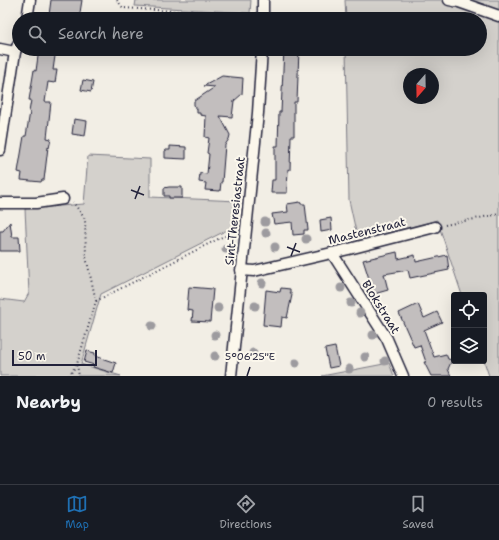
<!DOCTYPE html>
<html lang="en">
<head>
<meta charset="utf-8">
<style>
	body { margin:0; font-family:"Shantell Sans",sans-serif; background:#242831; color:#f1f3f6 }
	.controls { position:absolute; right:12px; bottom:12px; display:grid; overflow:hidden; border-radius:4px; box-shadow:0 4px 16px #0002 }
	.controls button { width:36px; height:36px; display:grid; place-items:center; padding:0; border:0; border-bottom:1px solid #363941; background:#171b24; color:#f1f3f6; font:20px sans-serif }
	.compass { position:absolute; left:403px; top:68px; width:36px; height:36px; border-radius:50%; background:#171b24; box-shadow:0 4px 16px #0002; rotate:200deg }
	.scale { position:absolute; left:12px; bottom:10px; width:85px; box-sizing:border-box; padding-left:4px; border:2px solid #22223b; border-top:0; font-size:11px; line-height:14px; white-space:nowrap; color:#22223b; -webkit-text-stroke:3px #fbf7ec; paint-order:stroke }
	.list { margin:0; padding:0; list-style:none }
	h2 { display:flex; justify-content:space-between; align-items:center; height:52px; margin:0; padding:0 16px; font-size:17px }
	h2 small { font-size:13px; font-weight:400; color:#9ea1a6 }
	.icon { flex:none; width:22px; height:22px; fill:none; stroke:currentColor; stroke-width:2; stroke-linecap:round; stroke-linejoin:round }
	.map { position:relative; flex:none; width:499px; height:376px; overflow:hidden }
	.search { position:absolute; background:#171b24; box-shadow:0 4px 16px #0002; left:12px; right:12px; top:12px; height:44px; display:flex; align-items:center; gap:10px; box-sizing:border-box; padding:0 14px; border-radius:22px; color:#9ea1a6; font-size:15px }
	.sheet { height:108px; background:#171b24 }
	nav { display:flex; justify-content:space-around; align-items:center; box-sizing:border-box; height:56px; border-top:1px solid #363941; background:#171b24; font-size:11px; color:#9ea1a6 }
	nav a { display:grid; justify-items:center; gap:2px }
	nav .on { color:#1f6fb2 }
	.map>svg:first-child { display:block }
	.green { fill:#d4d1cc; stroke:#7b7a84; fill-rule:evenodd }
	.building { fill:#c2bebe; stroke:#22223b }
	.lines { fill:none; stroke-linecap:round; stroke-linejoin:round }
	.minor-casing { stroke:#22223b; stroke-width:13 }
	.path { stroke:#22223b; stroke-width:2; stroke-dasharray:1 3; stroke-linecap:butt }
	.minor { stroke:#fbf7ec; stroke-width:10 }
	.tree { fill:#9d9b9f }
	.ticks { fill:none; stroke:#22223b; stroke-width:1.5 }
	.labels { text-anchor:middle; stroke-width:4; stroke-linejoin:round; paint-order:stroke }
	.street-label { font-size:12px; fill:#22223b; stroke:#fbf7ec }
	.ticks-label { font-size:10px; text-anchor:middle; fill:#22223b; stroke:#fbf7ec; stroke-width:4; stroke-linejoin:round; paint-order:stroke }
</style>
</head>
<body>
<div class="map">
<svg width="499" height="376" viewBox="0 0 499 376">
	<rect width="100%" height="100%" fill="#f2eee5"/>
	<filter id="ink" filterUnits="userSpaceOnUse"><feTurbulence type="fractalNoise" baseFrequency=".025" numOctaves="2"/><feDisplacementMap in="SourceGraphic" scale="8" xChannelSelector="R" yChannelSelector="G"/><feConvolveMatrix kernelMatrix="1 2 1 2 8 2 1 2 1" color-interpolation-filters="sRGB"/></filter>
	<g filter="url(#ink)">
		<g class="green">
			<path d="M136 0H251L250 13 135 6Z"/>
			<path d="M345 0H499V376H489L484 361V295H462L437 220 358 241 349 200 346 49H480V19H346ZM409 74H433V98H409Z"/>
			<path d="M88 156 150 159V197L238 201 235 226 101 294 81 364 121 376H0V299L24 302 29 293 25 209 84 204Z"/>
			<path d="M389 363 394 376H322L327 375Z"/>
		</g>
		<g class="building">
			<path d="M51 0H82L79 19H66L49 15Z"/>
			<path d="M39 49H56L53 70H57L55 83 48 82 45 102H51L47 138 51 139 49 148 48 147 44 180H42L41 182 21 180 22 173 18 172 24 136H26L30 112H29L31 100H29L34 70 36 71Z"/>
			<path d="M284 49H299L297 102H294V136H291L290 170 288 169 287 193H271L272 180H275V146H278L279 112H281Z"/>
			<path d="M222 76 243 78 242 94 234 101 232 117 220 116 230 135 229 139 225 145 222 182H221L220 191 205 190 206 183 199 182 200 173 207 174 209 154 207 153 209 138 205 137 206 116 200 115V113H197V109L194 105V101L215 87 204 86Z"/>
			<path d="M83 80 93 82 91 92 81 90Z"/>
			<path d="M74 119 87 121 85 136 72 134Z"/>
			<path d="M170 146 186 147V159L165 158V150H170Z"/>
			<path d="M169 187H182V198H169V196H164V188Z"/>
			<path d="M300 202 301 204H305L308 230H304V234L293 235 292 222 274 224 272 214 288 212 287 204Z"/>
			<path d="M331 218 332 230 321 232 320 220Z"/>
			<path d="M10 222 12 237H19L20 251H0V231H3Z"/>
			<path d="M397 252 398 259 415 255 416 262 447 255 449 270 410 278 408 270 384 274 388 290 374 294 363 260Z"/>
			<path d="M189 287 213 289 210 322 192 321 193 311 187 310Z"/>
			<path d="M281 288 290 289V292L292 295 287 318 282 317 281 327 263 325 266 290 280 292Z"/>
			<path d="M418 304 424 318 437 312 442 322 424 330 434 357 446 354 448 359 452 360 448 369 451 376H431L424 362H426L420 345 414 347 399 313Z"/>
			<path d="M335 347 339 366 329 368 325 349Z"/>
			<path d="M87 351 95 353V356L116 363 113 373 93 367 94 365 84 362Z"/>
		</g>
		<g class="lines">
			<defs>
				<g id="minor">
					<path d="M449 0 459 2 499 16"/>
					<path d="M27 19 30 0"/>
					<path d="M263 19V0"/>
					<path d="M0 49 15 52"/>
					<path d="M0 150 15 52 19 42"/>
					<path d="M0 203H36L63 199"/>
					<path d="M332 253 387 339 403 376"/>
					<path d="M241 270 254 271 349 249 435 227"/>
					<path d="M231 376 258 113 262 49"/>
				</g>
			</defs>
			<use href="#minor" class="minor-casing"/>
			<g class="path">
				<path d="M117 0 123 8 254 16"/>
				<path d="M445 225 499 214"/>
				<path d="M96 301 224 236 235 237"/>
				<path d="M77 365 79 376"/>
				<path d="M69 376 77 364 96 301 86 257 85 219 73 202"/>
			</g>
			<use href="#minor" class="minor"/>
		</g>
		<g class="tree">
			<circle cx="265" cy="222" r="4.5"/>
			<circle cx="266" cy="233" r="4.5"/>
			<circle cx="306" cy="239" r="4.5"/>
			<circle cx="275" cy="247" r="4.5"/>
			<circle cx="226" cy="249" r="4.5"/>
			<circle cx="262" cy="283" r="4.5"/>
			<circle cx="341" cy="288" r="4.5"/>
			<circle cx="351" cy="303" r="4.5"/>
			<circle cx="255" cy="306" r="4.5"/>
			<circle cx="218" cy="308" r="4.5"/>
			<circle cx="360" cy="313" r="4.5"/>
			<circle cx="152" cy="326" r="4.5"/>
			<circle cx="215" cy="335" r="4.5"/>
			<circle cx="373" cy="335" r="4.5"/>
			<circle cx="253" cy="353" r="4.5"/>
			<circle cx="215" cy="356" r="4.5"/>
			<circle cx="365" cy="357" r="4.5"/>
			<circle cx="385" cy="361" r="4.5"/>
			<circle cx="296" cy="363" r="4.5"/>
			<circle cx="349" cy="369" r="4.5"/>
		</g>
	</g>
	<path class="ticks" d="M131 190 144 195M135 199 140 186M287 247 300 252M291 256 296 243M247 376 250 367"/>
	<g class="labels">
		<g class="street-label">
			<text transform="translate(235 211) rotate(-84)" y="4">Sint-Theresiastraat</text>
			<text transform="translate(367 231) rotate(-14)" y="4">Mastenstraat</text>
			<text transform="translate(381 307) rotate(58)" y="4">Blokstraat</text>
		</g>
	</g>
	<g class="ticks-label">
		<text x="250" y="360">5°06'25"E</text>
	</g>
</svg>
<div class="controls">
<button><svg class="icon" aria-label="locate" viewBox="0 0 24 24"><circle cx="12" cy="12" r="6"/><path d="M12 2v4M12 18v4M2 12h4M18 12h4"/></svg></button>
<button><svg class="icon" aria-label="layers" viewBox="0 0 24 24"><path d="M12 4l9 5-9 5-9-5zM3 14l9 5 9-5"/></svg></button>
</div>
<svg class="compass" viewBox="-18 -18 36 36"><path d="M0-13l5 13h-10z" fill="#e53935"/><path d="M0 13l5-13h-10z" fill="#9ea1a6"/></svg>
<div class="scale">50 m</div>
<div class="search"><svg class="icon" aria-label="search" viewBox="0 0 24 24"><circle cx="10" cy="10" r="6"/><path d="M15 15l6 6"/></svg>Search here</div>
</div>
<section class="sheet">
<h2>Nearby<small>0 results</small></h2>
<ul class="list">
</ul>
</section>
<nav>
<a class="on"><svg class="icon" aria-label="map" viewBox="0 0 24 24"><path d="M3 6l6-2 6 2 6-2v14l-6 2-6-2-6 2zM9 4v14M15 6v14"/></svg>Map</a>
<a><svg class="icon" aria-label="directions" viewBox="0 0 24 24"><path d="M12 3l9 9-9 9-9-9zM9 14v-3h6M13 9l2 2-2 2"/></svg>Directions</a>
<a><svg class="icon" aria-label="saved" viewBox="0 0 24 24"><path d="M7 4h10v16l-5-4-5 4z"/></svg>Saved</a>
</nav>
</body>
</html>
